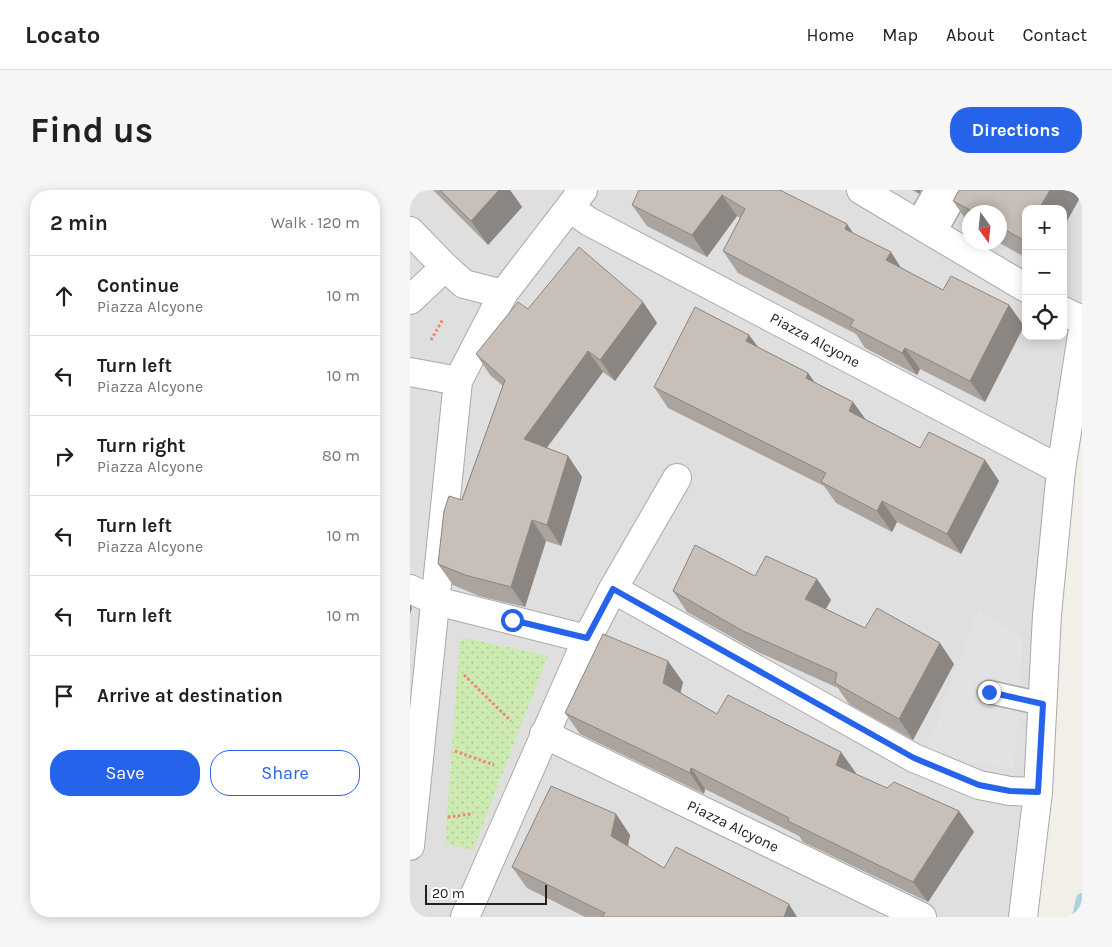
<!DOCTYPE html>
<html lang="en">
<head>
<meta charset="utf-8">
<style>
	body { margin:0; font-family:Karla,sans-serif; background:#f6f6f6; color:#202124 }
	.controls { position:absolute; right:15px; top:15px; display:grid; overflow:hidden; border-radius:10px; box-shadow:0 2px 12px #0003 }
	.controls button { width:45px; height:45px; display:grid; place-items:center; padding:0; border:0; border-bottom:1px solid #e0e0e0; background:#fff; color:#202124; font:25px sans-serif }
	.compass { position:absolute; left:552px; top:15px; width:45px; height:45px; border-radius:50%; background:#fff; box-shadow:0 2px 12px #0003; rotate:165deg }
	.scale { position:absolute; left:15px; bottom:12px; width:122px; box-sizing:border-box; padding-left:5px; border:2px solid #222; border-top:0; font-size:14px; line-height:18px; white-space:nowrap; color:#222; -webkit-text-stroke:4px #fff; paint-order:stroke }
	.stop { position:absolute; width:15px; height:15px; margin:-11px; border:4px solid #2563eb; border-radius:50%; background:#fff }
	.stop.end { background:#2563eb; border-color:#fff; box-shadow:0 1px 5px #0008 }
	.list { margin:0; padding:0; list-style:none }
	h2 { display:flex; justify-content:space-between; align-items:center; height:65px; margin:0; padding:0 20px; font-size:21px }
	h2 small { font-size:16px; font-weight:400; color:#757577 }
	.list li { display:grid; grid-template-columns:32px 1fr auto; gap:15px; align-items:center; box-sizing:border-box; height:80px; padding:0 20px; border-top:1px solid #e0e0e0 }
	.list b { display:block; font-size:19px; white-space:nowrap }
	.list p { margin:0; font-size:16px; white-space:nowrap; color:#757577 }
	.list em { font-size:16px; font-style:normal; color:#757577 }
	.actions { display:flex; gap:10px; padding:15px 20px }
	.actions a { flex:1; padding:11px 0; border:1px solid #2563eb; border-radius:20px; text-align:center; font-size:18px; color:#2563eb }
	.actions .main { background:#2563eb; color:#fff }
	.icon { flex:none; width:28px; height:28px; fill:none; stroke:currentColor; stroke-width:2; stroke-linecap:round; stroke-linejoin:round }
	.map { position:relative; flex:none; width:672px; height:727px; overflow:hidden; border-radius:20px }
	header { display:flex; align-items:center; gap:30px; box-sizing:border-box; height:70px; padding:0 25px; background:#fff; border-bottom:1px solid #e0e0e0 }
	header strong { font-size:24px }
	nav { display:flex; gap:28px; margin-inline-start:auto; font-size:18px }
	.intro { display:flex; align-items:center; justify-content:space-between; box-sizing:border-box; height:120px; padding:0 30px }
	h1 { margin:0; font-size:35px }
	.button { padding:12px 22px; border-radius:20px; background:#2563eb; color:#fff; font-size:18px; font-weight:700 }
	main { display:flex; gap:30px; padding:0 30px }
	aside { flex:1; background:#fff; border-radius:20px; box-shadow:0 2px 12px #0003 }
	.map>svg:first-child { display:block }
	.residential { fill:#e0dfdf; fill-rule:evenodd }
	.grass { fill:url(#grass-dots) }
	.parking { fill:#e2e2e2 }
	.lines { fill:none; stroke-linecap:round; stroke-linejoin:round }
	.stream { stroke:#aad3df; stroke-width:12 }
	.service-casing { stroke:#a9a9a9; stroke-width:25 }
	.minor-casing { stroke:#a9a9a9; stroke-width:30 }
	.path { stroke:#fa8072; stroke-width:3; stroke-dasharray:2.5 2.5; stroke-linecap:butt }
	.service { stroke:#fff; stroke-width:22 }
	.minor { stroke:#fff; stroke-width:28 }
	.wall { fill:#aba49e }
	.shaded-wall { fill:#8b8681 }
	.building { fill:#c7bfb8; stroke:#8b8681 }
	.route { stroke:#2563eb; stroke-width:6 }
	.labels { text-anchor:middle; stroke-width:5; stroke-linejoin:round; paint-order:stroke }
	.street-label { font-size:15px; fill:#222; stroke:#fff }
</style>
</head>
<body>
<header>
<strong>Locato</strong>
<nav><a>Home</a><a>Map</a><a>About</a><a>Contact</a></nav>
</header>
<div class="intro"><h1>Find us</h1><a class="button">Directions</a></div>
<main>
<aside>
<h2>2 min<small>Walk · 120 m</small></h2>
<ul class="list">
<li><svg class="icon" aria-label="ahead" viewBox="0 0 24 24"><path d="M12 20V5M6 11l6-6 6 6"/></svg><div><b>Continue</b><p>Piazza Alcyone</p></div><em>10 m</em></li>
<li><svg class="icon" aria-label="left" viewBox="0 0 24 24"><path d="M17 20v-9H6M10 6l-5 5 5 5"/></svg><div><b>Turn left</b><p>Piazza Alcyone</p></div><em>10 m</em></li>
<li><svg class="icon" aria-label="right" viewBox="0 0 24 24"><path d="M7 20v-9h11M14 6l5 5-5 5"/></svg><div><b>Turn right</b><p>Piazza Alcyone</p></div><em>80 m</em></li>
<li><svg class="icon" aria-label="left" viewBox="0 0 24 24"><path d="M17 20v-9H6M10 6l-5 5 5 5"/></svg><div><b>Turn left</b><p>Piazza Alcyone</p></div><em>10 m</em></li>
<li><svg class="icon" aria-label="left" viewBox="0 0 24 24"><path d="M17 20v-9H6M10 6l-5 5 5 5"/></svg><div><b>Turn left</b></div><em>10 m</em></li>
<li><svg class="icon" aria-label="arrive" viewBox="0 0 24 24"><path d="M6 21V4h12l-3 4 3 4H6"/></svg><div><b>Arrive at destination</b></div></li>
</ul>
<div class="actions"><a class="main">Save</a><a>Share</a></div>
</aside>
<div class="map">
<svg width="672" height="727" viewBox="0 0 672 727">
	<defs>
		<pattern id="grass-dots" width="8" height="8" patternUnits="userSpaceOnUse" patternTransform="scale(1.25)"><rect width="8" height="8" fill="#cdebb0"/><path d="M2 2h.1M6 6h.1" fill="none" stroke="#b0c997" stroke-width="1.8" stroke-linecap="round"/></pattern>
	</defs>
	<rect width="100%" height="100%" fill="#f2efe9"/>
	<path class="residential" d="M0 0H672V187L613 727H0ZM616 19H653V146H616ZM560 22H590V52H560Z"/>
	<path class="grass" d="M50 447 138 466 63 660 35 654Z"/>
	<path class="parking" d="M569 419 613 449 604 579 559 573 517 558Z"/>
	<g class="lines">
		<path class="stream" d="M668 727 672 709"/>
		<defs>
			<g id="service">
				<path d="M507 33 526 0"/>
				<path d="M524 44 549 0"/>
				<path d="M579 502 633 514"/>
			</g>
			<g id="minor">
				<path d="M451 0 616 98"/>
				<path d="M160 18 178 31 651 280"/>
				<path d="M0 41 35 77"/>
				<path d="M0 110 35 77 54 94 93 104"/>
				<path d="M653 121 672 130"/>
				<path d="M0 182 48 191"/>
				<path d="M0 399 26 411 177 449"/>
				<path d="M203 399 504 568 569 595 600 601 628 602"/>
				<path d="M134 544 512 727"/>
				<path d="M0 656 48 191 93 104 173 0"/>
				<path d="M55 727 177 449 203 399 267 288"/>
				<path d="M613 727 628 602 637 425 651 280 672 145"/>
			</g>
		</defs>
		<use href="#service" class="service-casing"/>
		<use href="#minor" class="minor-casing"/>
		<g class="path">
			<path d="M21 150 33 129"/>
			<path d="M54 485 101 531"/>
			<path d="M45 561 84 575"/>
			<path d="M38 627 61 624"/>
		</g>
		<use href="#service" class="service"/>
		<use href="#minor" class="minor"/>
	</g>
	<g class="wall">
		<path d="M23 0H100L112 17 78 55Z"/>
		<path d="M229 0H370L444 44 492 78 533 100 599 115 614 136 575 212 510 179 507 185 455 158 446 144 328 83 313 61 330 28 327 26 297 67 237 36 222 15Z"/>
		<path d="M502 0H511L509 4Z"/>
		<path d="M672 0V4L653 38 616 19V68L588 52H590V22H560V35L543 11Z"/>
		<path d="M233 112 247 133 205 191 193 182 137 258 158 266 172 287 151 356 136 351 115 417 69 406 43 395 28 374 93 196 80 185 66 164 118 119Z"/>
		<path d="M339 145 348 157 398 183 405 193 443 212 456 230 510 258 575 270 589 291 551 364 487 332 482 342 426 313 414 296 258 218 244 197Z"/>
		<path d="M345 386 407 389 421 410 416 419 455 438 544 474 503 550 439 514 428 498 348 462 277 422 263 401Z"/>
		<path d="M273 492 270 503 307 524 446 583 445 584 477 598 549 621 564 642 518 712 393 652 389 646 295 599 294 604 170 544 155 523Z"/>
		<path d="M206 624 220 645 218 656 254 678 387 727H175L117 698 102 677Z"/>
	</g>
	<g class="shaded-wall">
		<path d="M89 0H100L112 17 78 55 61 31Z"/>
		<path d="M506 0H511L509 4Z"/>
		<path d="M640 0H672V4L653 38V19H629Z"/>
		<path d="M312 5 327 26 297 67 282 45Z"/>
		<path d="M437 34 452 56 435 39Z"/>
		<path d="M616 42V54L612 49Z"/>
		<path d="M481 62 495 84 476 70Z"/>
		<path d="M233 112 247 133 205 191 190 170Z"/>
		<path d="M599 115 614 136 575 212 560 191Z"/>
		<path d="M339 145 354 165 336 151Z"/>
		<path d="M495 158 510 179 507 185 492 163Z"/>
		<path d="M178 161 193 182 128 269 114 249Z"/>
		<path d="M398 183 413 204 396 188Z"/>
		<path d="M443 212 458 233 439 221Z"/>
		<path d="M158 266 172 287 151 356 137 335Z"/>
		<path d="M575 270 589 291 551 364 537 344Z"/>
		<path d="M472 311 487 332 482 342 467 321Z"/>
		<path d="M122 330 136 351 115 417 101 397Z"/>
		<path d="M407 389 421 410 409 430 395 409Z"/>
		<path d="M0 414 2 418 0 424Z"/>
		<path d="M530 453 544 474 503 550 489 529Z"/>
		<path d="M258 471 273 492 268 514 253 493Z"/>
		<path d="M431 562 446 583 441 596 426 575Z"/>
		<path d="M281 578 295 599 294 604 280 583Z"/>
		<path d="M549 621 564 642 518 712 503 692Z"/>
		<path d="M206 624 220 645 216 666 201 646Z"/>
		<path d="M379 714 387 727H374Z"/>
	</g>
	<g class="building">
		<path d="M30 0H89L61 31Z"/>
		<path d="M229 0H370L437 34 435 39 481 62 476 70 533 100 541 86 599 115 560 191 495 158 492 163 440 136 444 130 313 61 335 19 312 5 282 45 222 15Z"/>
		<path d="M549 0H640L629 19H616V42L612 49 590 37V22H564L543 11Z"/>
		<path d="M169 57 233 112 190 170 178 161 114 249 158 266 137 335 122 330 101 397 55 385 28 374 34 321 39 306 52 310 95 190 66 164 108 112 118 119Z"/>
		<path d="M285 117 339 145 336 151 398 183 396 188 443 212 439 221 510 258 519 242 575 270 537 344 472 311 467 321 411 292 416 283 244 197Z"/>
		<path d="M285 355 345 386 356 366 407 389 395 409 455 438 467 418 530 453 489 529 425 493 427 483 333 441 263 401Z"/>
		<path d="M193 444 258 471 253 493 307 524 318 505 431 562 426 575 477 598 484 592 549 621 503 692 378 631 379 628 281 578 280 583 155 523Z"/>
		<path d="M141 596 206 624 201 646 254 678 266 657 379 714 374 727H192L195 723 102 677Z"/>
	</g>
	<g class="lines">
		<path class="route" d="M102 430 177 448 203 399 504 568 569 595 600 601 628 602 633 514 579 502"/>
	</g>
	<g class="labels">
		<g class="street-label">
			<text transform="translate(405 150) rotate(28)" y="5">Piazza Alcyone</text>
			<text transform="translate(323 636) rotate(26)" y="5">Piazza Alcyone</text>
		</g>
	</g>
</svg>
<div class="controls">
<button>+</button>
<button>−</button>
<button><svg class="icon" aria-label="locate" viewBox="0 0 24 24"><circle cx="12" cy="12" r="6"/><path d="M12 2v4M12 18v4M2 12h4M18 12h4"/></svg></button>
</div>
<svg class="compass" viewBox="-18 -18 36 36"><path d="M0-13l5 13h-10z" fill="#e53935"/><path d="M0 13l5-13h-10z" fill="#757577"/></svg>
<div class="scale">20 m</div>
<div class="stop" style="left:102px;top:430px"></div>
<div class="stop end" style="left:579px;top:502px"></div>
</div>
</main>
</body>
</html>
